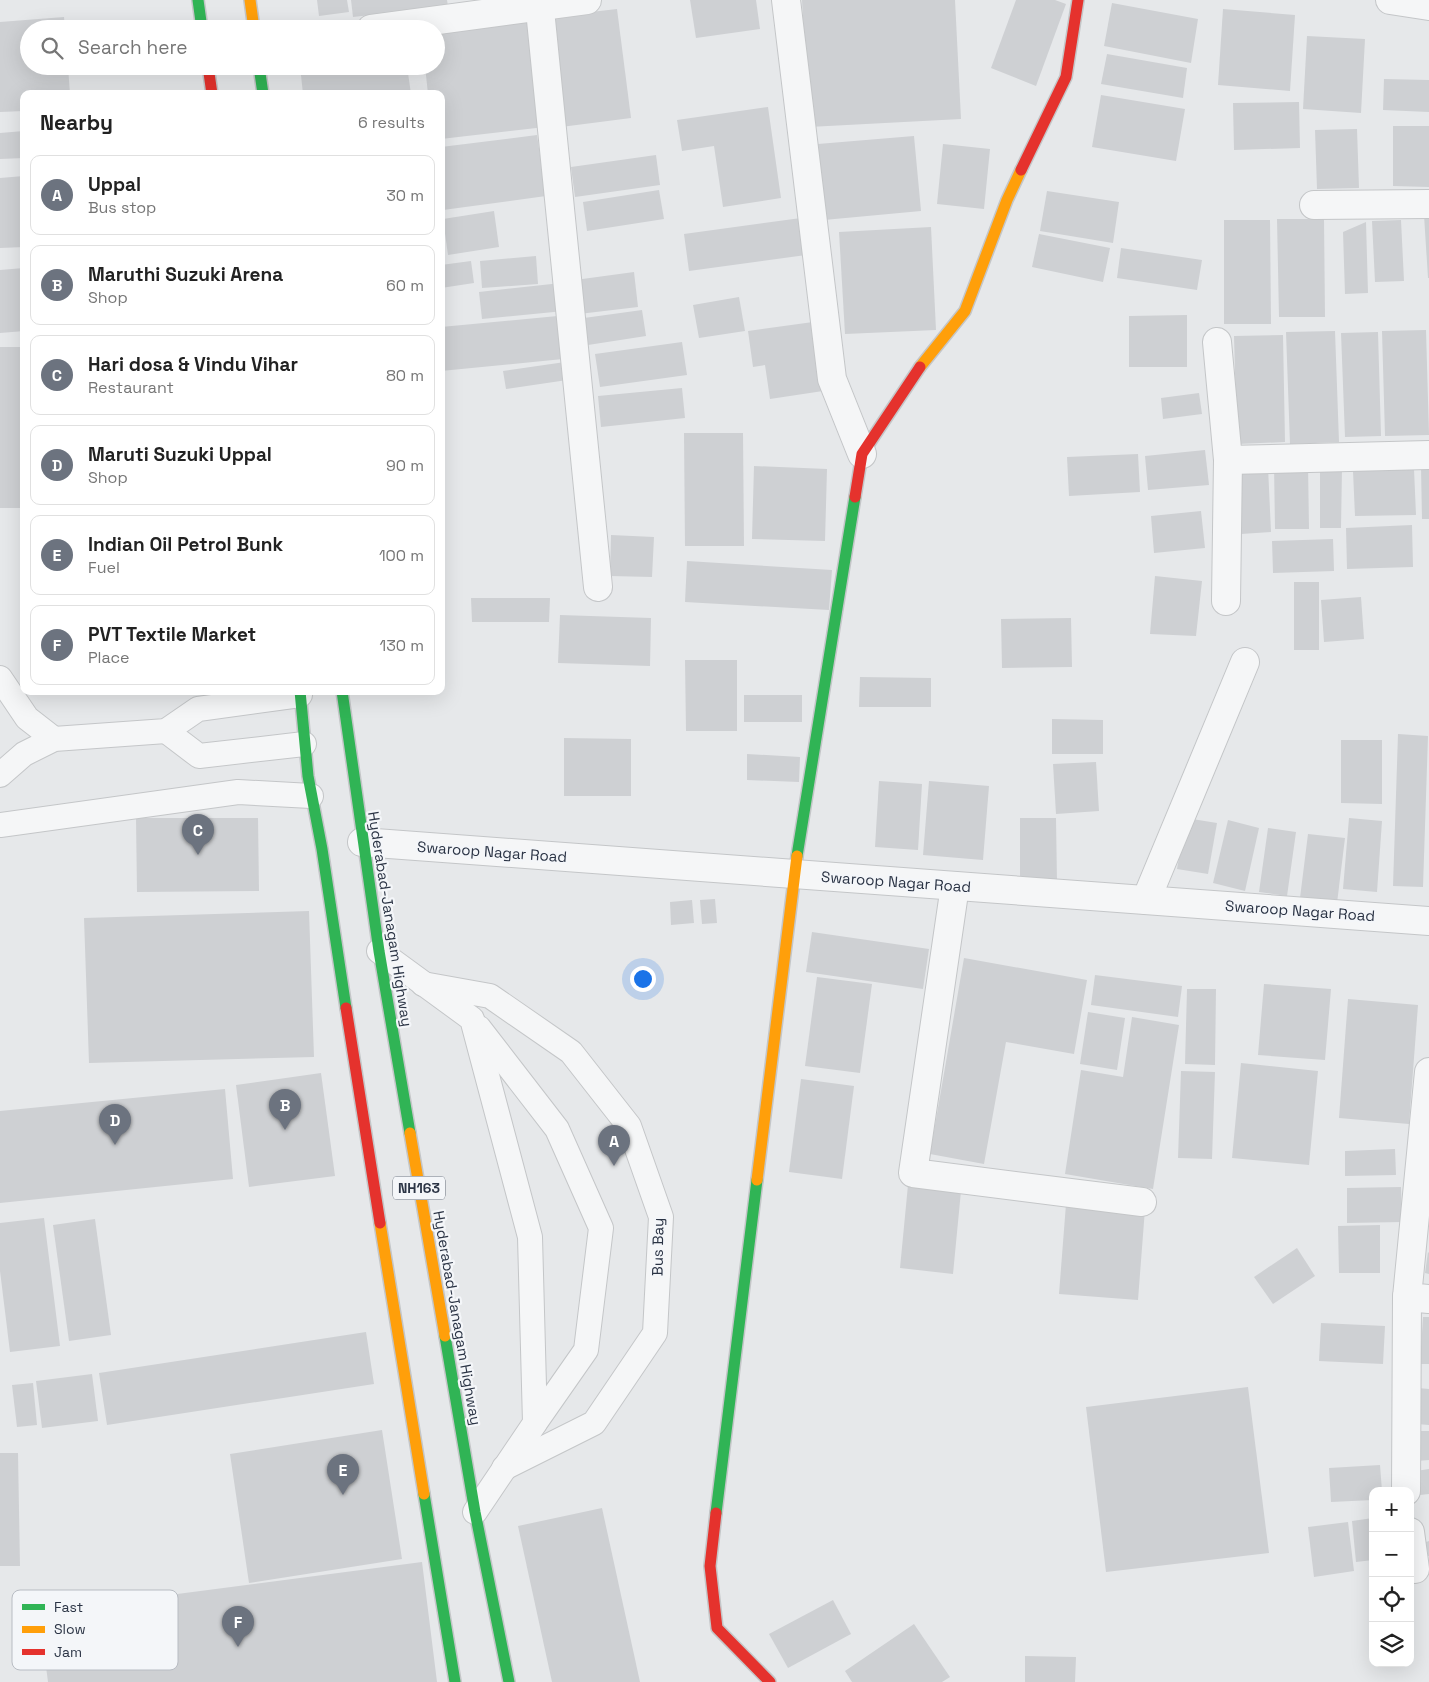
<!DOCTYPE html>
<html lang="en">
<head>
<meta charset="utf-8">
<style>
	body { margin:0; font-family:"Space Grotesk",sans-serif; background:#f2f2f2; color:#222 }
	.controls { position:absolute; right:15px; bottom:15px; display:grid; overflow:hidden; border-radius:10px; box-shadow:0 5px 20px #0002 }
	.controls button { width:45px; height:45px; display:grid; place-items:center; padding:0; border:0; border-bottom:1px solid #e0e0e0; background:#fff; color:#222; font:25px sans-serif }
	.you { position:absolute; left:642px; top:978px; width:18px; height:18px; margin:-12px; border:4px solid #fff; border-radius:50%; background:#1a73e8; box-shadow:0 0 0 8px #1a73e833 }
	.badge { display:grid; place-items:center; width:32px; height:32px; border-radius:50%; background:#6c737f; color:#fff; font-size:16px; font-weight:700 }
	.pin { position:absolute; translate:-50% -41px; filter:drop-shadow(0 1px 2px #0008) }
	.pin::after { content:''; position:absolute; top:26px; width:18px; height:15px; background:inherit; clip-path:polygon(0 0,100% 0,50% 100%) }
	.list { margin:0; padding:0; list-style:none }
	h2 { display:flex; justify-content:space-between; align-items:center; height:65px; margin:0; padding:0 20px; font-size:21px }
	h2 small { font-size:16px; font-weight:400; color:#767676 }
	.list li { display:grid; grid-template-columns:32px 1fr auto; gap:15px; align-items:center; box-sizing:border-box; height:80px; margin:0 10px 10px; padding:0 10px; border:1px solid #e0e0e0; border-radius:10px }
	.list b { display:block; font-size:19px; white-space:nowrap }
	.list p { margin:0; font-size:16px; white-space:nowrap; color:#767676 }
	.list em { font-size:16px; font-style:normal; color:#767676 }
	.icon { flex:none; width:28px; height:28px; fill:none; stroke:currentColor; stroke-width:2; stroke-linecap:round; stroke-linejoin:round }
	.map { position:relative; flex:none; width:1429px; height:1682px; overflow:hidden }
	.search { position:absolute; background:#fff; box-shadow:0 5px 20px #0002; left:20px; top:20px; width:425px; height:55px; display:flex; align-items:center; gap:12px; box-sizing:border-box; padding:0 18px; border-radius:28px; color:#767676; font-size:19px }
	.panel { position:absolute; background:#fff; box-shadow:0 5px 20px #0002; left:20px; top:90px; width:425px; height:605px; border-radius:10px }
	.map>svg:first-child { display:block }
	.building { fill:#ced0d3 }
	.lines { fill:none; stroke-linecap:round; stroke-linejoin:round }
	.lane-casing { stroke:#c4c6c8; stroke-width:26 }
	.street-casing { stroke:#c4c6c8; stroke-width:30 }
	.fast-casing { stroke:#c4c6c8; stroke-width:14 }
	.slow-casing { stroke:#c4c6c8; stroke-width:14 }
	.jam-casing { stroke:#c4c6c8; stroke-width:14 }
	.lane { stroke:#f5f6f7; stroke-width:24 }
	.street { stroke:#f5f6f7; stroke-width:28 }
	.fast { stroke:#30b455; stroke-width:11 }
	.slow { stroke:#ff9f0a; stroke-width:11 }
	.jam { stroke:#e5322d; stroke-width:11 }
	.labels { text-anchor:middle; stroke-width:4.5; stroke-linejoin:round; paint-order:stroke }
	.shield { fill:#f4f6f9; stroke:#676e7b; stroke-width:1 }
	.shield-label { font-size:14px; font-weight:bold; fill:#2b3445 }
	.street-label { font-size:15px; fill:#2b3445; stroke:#f4f6f9 }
	.key { fill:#f4f6f9; stroke:#b8bcc3; stroke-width:1 }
	.key-label { font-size:14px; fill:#2b3445 }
</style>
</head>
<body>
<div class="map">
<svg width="1429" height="1682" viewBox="0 0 1429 1682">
	<rect width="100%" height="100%" fill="#e6e8ea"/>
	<g class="building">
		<path d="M317 0H347L349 12 319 16Z"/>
		<path d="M351 0H447L448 6 353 17Z"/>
		<path d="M690 0H756L760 29 696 38Z"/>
		<path d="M802 0H955L961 119 809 127Z"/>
		<path d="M1016 0H1055L1066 4 1036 86 991 68Z"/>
		<path d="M1112 3 1198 19 1191 63 1104 46Z"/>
		<path d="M617 9 631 118 561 127 548 17Z"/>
		<path d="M1223 9 1295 15 1290 91 1218 85Z"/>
		<path d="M64 17 65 29H29V66H68L70 94H24V111L0 112V22Z"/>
		<path d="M533 18 545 127 441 139V94H428L425 66H436V29Z"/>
		<path d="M1307 36 1365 39 1361 113 1303 109Z"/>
		<path d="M1107 54 1187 68 1183 98 1101 84Z"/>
		<path d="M300 66H407L411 94H303Z"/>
		<path d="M1384 79 1429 80V112L1383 110Z"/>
		<path d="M1101 95 1185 109 1176 161 1092 147Z"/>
		<path d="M1299 102 1300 148 1234 150 1233 103Z"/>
		<path d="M768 107 781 198 723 207 714 146 682 151 677 120Z"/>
		<path d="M1393 126H1429V187L1393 186Z"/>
		<path d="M1357 129 1359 188 1317 189 1315 130Z"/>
		<path d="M24 131V158L0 159V133Z"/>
		<path d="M537 135 546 196 443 210 441 147Z"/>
		<path d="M914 136 921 211 824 220 818 144Z"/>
		<path d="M943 144 990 149 984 209 937 204Z"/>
		<path d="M656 155 660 185 575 197 571 167Z"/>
		<path d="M24 176V247L0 248V178Z"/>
		<path d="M659 190 664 219 587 231 583 202Z"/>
		<path d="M1047 191 1119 202 1113 243 1040 231Z"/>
		<path d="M494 211 499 247 448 255 443 219Z"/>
		<path d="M1424 215H1429V278H1428Z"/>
		<path d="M801 218 806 255 689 271 684 234Z"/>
		<path d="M1277 219H1324L1325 317H1279Z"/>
		<path d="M1224 220H1270L1271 324H1224Z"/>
		<path d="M1401 220 1404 281 1375 282 1372 221Z"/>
		<path d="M1366 222 1368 293 1345 294 1343 232Z"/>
		<path d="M931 227 936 330 845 334 839 232Z"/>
		<path d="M1039 234 1110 248 1103 282 1032 267Z"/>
		<path d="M1121 248 1202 260 1197 290 1117 278Z"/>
		<path d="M536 256 538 284 482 288 480 261Z"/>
		<path d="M471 261 474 283 441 288V265Z"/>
		<path d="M24 268V331L0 333V270Z"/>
		<path d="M634 272 638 307 579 314 575 280Z"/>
		<path d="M561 283 564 311 482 319 479 292Z"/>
		<path d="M739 297 745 331 699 338 693 305Z"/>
		<path d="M642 310 646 336 588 345 584 318Z"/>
		<path d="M568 315 573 358 441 371V327Z"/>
		<path d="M1187 315V367H1129V316Z"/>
		<path d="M813 322 823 391 770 399 765 365 753 367 748 331Z"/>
		<path d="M1426 330 1429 435 1385 436 1382 331Z"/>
		<path d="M1335 331 1339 442 1290 444 1286 332Z"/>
		<path d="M1378 332 1381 436 1345 437 1341 333Z"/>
		<path d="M1283 335 1285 442 1237 444 1234 336Z"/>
		<path d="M682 342 687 375 600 387 595 354Z"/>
		<rect x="0" y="347" width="24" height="161"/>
		<path d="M572 361 574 379 506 389 503 371Z"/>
		<path d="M682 388 685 418 601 427 598 396Z"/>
		<path d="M1199 393 1202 414 1163 419 1161 398Z"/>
		<path d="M684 433H743L744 546H685Z"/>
		<path d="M1205 450 1209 485 1148 490 1145 456Z"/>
		<path d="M1138 454 1140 492 1069 496 1067 457Z"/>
		<path d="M1274 465H1308L1309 529H1275Z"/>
		<path d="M754 466 827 469 825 541 752 539Z"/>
		<path d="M1429 466V519H1422L1421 467Z"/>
		<path d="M1268 467 1271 532 1241 534 1238 468Z"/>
		<path d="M1320 468H1342L1341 528H1320Z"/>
		<path d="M1414 469 1416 515 1355 516 1353 471Z"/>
		<path d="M1201 511 1205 548 1154 553 1151 516Z"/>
		<path d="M1412 525 1413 567 1347 569 1346 528Z"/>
		<path d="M611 535 654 537 652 577 610 576Z"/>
		<path d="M1333 539 1334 571 1273 573 1272 541Z"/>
		<path d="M687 561 832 570 829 610 685 602Z"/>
		<path d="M1155 576 1202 581 1196 636 1150 634Z"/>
		<path d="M441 578 445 596 441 597Z"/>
		<rect x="1294" y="582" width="25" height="68"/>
		<path d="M1361 597 1364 639 1324 642 1321 600Z"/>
		<path d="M471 598H550L549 622H472Z"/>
		<path d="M560 615 651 618 650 666 558 663Z"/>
		<path d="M1071 618 1072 667 1002 668 1001 619Z"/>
		<path d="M685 660H737V731H686Z"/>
		<path d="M860 677 931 678V707H859Z"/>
		<rect x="744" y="695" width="58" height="27"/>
		<path d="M1052 719 1103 720V754H1052Z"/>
		<path d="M1398 734 1428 736 1423 887 1393 886Z"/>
		<path d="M564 738 631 739V796H564Z"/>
		<path d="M1341 740H1382V804L1341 803Z"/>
		<path d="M747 754 800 757 799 782 747 780Z"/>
		<path d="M1096 762 1099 811 1056 814 1053 764Z"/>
		<path d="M879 781 922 784 918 850 875 847Z"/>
		<path d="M929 781 989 786 983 860 923 855Z"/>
		<path d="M136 818H258L259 891 137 892Z"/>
		<path d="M1020 818H1056L1057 883H1020Z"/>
		<path d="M1186 818 1217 823 1208 874 1177 869Z"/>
		<path d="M1349 818 1382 821 1377 892 1343 889Z"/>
		<path d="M1228 820 1259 828 1245 891 1213 883Z"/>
		<path d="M1268 828 1296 832 1287 896 1259 892Z"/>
		<path d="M1308 834 1345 838 1337 903 1300 898Z"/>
		<path d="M715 899 717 923 702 924 700 900Z"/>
		<path d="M692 900 694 923 671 925 670 902Z"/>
		<path d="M309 911 314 1057 89 1063 84 918Z"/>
		<path d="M812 932 929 949 923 989 806 972Z"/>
		<path d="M964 958 1087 980 1074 1054 1006 1042 984 1164 930 1154Z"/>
		<path d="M1095 975 1182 986 1178 1017 1091 1005Z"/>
		<path d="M817 977 872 984 860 1073 805 1066Z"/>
		<path d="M1264 984 1331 989 1325 1060 1258 1055Z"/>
		<path d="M1187 989H1216L1215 1065 1185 1064Z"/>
		<path d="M1348 999 1418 1005 1409 1124 1339 1118Z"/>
		<path d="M1088 1012 1125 1018 1117 1070 1080 1064Z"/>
		<path d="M1132 1017 1179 1025 1153 1189 1065 1174 1081 1070 1123 1077Z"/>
		<path d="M1241 1063 1318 1071 1309 1165 1232 1158Z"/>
		<path d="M1181 1071 1215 1072 1212 1159 1178 1158Z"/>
		<path d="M321 1073 335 1176 249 1187 236 1085Z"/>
		<path d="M801 1079 854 1086 842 1179 789 1172Z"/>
		<path d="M225 1089 233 1179 0 1203V1111Z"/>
		<path d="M1395 1149 1396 1175 1345 1176V1151Z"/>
		<path d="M908 1185 961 1191 953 1274 900 1268Z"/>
		<path d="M1401 1187 1402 1222 1347 1223V1188Z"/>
		<path d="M1066 1204 1145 1209 1138 1300 1059 1294Z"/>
		<path d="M44 1218 60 1346 10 1352 0 1271V1223Z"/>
		<path d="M95 1219 111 1335 69 1341 53 1225Z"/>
		<path d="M1380 1225V1273H1339L1338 1226Z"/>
		<path d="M1297 1248 1315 1276 1273 1304 1254 1277Z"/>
		<path d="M1428 1252 1429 1253V1274L1425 1273Z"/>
		<path d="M1423 1317H1429V1364H1420Z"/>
		<path d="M1321 1323 1385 1326 1383 1364 1319 1361Z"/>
		<path d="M366 1332 374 1384 107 1425 99 1373Z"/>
		<path d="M92 1374 98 1421 42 1428 36 1381Z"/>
		<path d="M33 1383 37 1425 17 1427 12 1385Z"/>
		<path d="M1248 1387 1269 1553 1106 1572 1086 1407Z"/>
		<path d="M1418 1388 1429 1389V1425L1417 1424Z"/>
		<path d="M382 1430 402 1559 249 1583 230 1454Z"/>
		<path d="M1416 1431H1429V1460L1416 1461Z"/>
		<path d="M0 1453H18L20 1566H0Z"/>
		<path d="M1380 1465 1382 1491H1373V1500L1331 1502 1329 1468Z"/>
		<path d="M1429 1469V1494L1420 1495 1416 1471Z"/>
		<path d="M602 1508 640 1682H552L518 1526Z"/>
		<path d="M1373 1518V1560L1356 1562 1352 1521Z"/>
		<path d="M1348 1522 1354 1571 1314 1577 1308 1527Z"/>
		<path d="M1429 1541V1556H1428L1426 1542Z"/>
		<path d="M422 1562 437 1682H48L39 1612Z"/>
		<path d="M833 1600 851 1634 788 1668 769 1634Z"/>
		<path d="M914 1624 950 1677 942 1682H852L845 1671Z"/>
		<path d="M1025 1656 1076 1657 1075 1682H1025Z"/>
	</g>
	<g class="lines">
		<defs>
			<g id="lane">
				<path d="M0 678 27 718 54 739"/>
				<path d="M166 731 199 756 304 744"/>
				<path d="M0 775 24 754 54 739 166 731 198 709 300 695"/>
				<path d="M0 825 238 792 311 796"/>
				<path d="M379 951 472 1019 530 1237 535 1423 475 1512"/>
				<path d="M423 984 490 996 571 1052 629 1126 661 1217 655 1333 594 1423 504 1468"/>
				<path d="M479 1028 557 1129 601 1228 586 1350 535 1423"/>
			</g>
			<g id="street">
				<path d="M539 0 598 587"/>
				<path d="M786 0 832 379 862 454"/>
				<path d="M1390 0 1429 6"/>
				<path d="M371 29 587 0"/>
				<path d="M1314 205 1429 204"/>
				<path d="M1217 342 1228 460 1226 601"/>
				<path d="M1228 460 1429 455"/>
				<path d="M362 842 1429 921"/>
				<path d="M955 886 913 1173 1142 1202"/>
				<path d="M1146 900 1245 662"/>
				<path d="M1429 1072 1407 1297 1429 1299"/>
				<path d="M1406 1491 1407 1297"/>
				<path d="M1410 1532 1415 1569"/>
			</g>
			<g id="fast">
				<path d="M198 0 202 29"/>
				<path d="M259 66 263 94"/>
				<path d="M300 691 308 776 322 849 346 1008"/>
				<path d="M342 691 379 951 410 1133"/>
				<path d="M797 856 855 497"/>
				<path d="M445 1336 475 1512 509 1682"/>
				<path d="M424 1494 455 1682"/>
				<path d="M716 1513 757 1180"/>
			</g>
			<g id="slow">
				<path d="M250 0 254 29"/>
				<path d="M920 367 965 311 1007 200 1021 170"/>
				<path d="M410 1133 445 1336"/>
				<path d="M757 1180 797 856"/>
				<path d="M380 1223 424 1494"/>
			</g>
			<g id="jam">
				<path d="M208 66 212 94"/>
				<path d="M1021 170 1066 77 1078 0"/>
				<path d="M855 497 862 454 920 367"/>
				<path d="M346 1008 380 1223"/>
				<path d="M716 1513 710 1566 717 1628 770 1682"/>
			</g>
		</defs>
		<use href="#lane" class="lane-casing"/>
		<use href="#street" class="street-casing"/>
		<use href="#fast" class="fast-casing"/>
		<use href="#slow" class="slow-casing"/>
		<use href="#jam" class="jam-casing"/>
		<use href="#lane" class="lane"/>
		<use href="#street" class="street"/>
		<use href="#fast" class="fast"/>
		<use href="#slow" class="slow"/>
		<use href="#jam" class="jam"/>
	</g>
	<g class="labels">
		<rect class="shield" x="393" y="1176.5" width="52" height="23" rx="4"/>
		<g class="shield-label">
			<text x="419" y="1193">NH163</text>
		</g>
		<g class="street-label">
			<text transform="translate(492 852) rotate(4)" y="5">Swaroop Nagar Road</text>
			<text transform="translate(896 882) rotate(4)" y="5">Swaroop Nagar Road</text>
			<text transform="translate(1300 911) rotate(4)" y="5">Swaroop Nagar Road</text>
			<text transform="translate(390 919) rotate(81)" y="5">Hyderabad-Janagam Highway</text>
			<text transform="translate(658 1247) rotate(-89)" y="5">Bus Bay</text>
			<text transform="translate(457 1318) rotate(80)" y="5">Hyderabad-Janagam Highway</text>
		</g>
	</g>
	<rect x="12" y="1590" width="166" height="80" rx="8" class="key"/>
	<rect x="22" y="1604" width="23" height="6" fill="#30b455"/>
	<rect x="22" y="1626" width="23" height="7" fill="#ff9f0a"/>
	<rect x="22" y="1649" width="23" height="6" fill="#e5322d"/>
	<g class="key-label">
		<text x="54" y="1612">Fast</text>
		<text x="54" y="1634">Slow</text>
		<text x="54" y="1657">Jam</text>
	</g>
</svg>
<div class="controls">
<button>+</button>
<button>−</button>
<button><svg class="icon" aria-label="locate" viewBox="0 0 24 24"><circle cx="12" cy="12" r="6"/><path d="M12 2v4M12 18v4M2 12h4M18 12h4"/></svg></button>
<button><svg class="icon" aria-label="layers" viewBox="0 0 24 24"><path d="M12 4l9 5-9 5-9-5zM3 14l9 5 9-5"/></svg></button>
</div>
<div class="you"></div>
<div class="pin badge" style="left:614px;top:1166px">A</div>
<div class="pin badge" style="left:285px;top:1130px">B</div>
<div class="pin badge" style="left:198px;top:855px">C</div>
<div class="pin badge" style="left:115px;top:1145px">D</div>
<div class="pin badge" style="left:343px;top:1495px">E</div>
<div class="pin badge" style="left:238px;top:1647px">F</div>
<div class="search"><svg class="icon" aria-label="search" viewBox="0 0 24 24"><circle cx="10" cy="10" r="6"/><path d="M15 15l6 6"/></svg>Search here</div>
<section class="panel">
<h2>Nearby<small>6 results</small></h2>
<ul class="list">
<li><span class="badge">A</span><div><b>Uppal</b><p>Bus stop</p></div><em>30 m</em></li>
<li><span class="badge">B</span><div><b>Maruthi Suzuki Arena</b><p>Shop</p></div><em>60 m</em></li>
<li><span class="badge">C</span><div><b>Hari dosa &amp; Vindu Vihar</b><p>Restaurant</p></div><em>80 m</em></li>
<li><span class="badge">D</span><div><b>Maruti Suzuki Uppal</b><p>Shop</p></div><em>90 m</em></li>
<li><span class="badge">E</span><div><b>Indian Oil Petrol Bunk</b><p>Fuel</p></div><em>100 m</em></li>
<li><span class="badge">F</span><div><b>PVT Textile Market</b><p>Place</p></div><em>130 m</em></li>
</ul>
</section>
</div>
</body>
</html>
